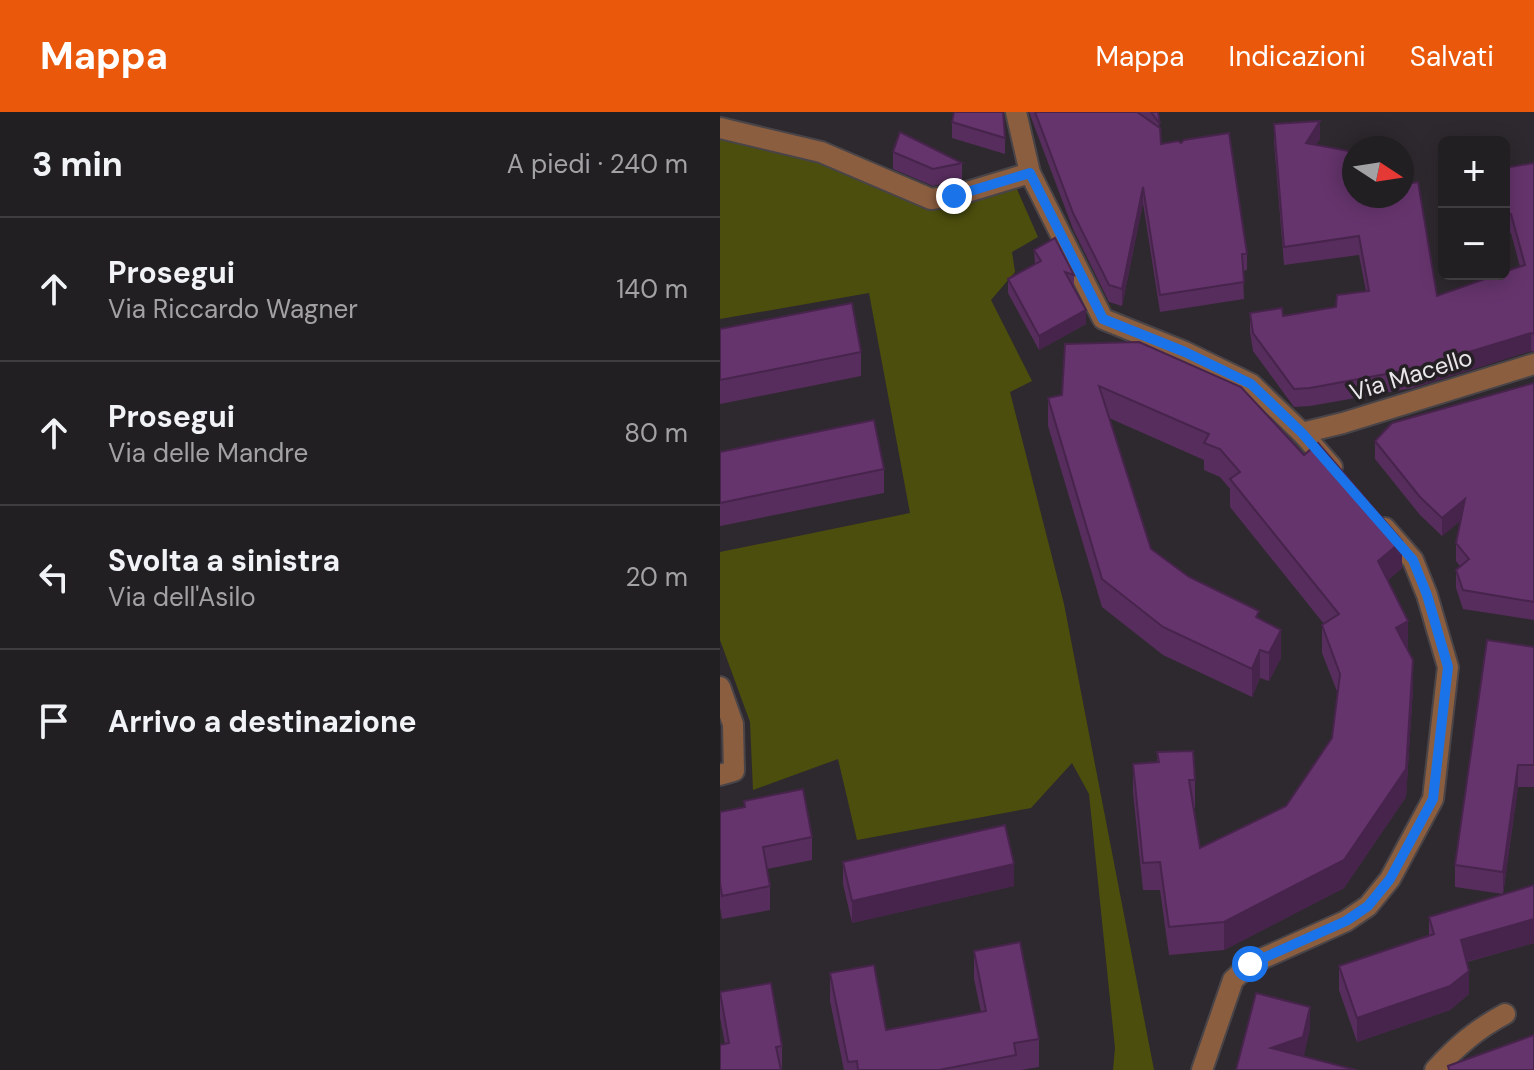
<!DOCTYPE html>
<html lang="it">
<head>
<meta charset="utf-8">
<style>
	body { margin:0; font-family:"DM Sans",sans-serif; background:#2a272a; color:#f1f3f6 }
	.controls { position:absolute; right:24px; top:24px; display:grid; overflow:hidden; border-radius:12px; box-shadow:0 4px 20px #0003 }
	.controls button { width:72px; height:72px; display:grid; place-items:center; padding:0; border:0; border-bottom:2px solid #3f3d40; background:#221f22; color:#f1f3f6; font:40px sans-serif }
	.compass { position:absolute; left:622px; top:24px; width:72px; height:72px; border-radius:50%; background:#221f22; box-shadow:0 4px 20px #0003; rotate:102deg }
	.stop { position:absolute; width:24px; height:24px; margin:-18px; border:6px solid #1a73e8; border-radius:50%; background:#fff }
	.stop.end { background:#1a73e8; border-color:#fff; box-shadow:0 2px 8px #0008 }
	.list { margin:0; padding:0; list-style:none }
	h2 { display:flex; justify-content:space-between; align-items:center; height:104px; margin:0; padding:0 32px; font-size:34px }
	h2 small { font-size:26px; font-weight:400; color:#a2a2a5 }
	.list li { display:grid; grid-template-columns:52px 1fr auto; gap:24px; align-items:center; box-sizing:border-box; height:144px; padding:0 32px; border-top:2px solid #3f3d40 }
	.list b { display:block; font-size:30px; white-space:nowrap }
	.list p { margin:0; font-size:26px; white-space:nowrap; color:#a2a2a5 }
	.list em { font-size:26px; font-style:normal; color:#a2a2a5 }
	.icon { flex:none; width:44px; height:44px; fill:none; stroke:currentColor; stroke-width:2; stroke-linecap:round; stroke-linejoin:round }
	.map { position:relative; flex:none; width:814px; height:958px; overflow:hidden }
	header { display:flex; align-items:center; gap:48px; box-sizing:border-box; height:112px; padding:0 40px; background:#ea580c; color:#fff }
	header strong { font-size:38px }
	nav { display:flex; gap:44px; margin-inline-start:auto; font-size:28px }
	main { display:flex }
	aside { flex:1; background:#221f22 }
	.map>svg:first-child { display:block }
	.green { fill:#4c4e0d }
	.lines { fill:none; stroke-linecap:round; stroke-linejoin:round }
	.minor-casing { stroke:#484448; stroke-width:24 }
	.minor { stroke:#8c5e40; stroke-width:20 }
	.wall { fill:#572d5d }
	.shaded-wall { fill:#47244c }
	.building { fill:#65346c; stroke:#47244c; stroke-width:2 }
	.route { stroke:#1a73e8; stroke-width:10 }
	.labels { text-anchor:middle; stroke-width:7; stroke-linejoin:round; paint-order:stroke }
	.street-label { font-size:24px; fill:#eae7ea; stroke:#242024 }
</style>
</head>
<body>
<header>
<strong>Mappa</strong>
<nav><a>Mappa</a><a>Indicazioni</a><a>Salvati</a></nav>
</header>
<main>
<aside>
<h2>3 min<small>A piedi · 240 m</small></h2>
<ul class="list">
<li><svg class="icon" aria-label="ahead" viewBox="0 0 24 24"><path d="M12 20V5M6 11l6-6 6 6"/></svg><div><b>Prosegui</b><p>Via Riccardo Wagner</p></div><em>140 m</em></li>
<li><svg class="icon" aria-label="ahead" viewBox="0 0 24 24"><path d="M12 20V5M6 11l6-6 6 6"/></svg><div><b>Prosegui</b><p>Via delle Mandre</p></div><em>80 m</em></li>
<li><svg class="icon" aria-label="left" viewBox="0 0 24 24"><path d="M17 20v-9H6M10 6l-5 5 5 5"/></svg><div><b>Svolta a sinistra</b><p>Via dell'Asilo</p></div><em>20 m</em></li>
<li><svg class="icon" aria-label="arrive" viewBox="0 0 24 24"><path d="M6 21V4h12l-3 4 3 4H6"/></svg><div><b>Arrivo a destinazione</b></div></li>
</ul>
</aside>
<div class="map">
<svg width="814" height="958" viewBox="0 0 814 958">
	<rect width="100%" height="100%" fill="#2e292e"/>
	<path class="green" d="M0 26 93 45 201 92 296 75 318 125 292 140 295 160 271 188 312 269 290 280 344 492 434 958H393L395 936 369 682 352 651 311 696 137 728 118 647 33 678 30 610 0 528V440L190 401 149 181 0 207Z"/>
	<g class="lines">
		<defs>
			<g id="minor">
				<path d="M296 0 310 61 383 207 465 240 531 272 582 321 612 355"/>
				<path d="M0 16 101 40 211 87 234 84 310 61"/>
				<path d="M582 321 623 311 814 252"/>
				<path d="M0 575 13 612 14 659 0 663"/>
				<path d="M482 958 513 868 530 852 626 809 648 794 670 767 713 687 728 555 707 483 693 448 665 416"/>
				<path d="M715 958C737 934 757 917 785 902"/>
			</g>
		</defs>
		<use href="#minor" class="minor-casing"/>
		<use href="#minor" class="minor"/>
	</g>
	<g class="wall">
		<path d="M309 0H438L441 32 527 142V158L523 159 524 187 440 200 423 91 402 194 389 190 353 117Z"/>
		<path d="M232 10 285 26V42L232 26Z"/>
		<path d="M554 12 600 27 596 33 717 184 800 155 791 121 784 122V56L814 51V240L811 239 693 276 590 294 574 295 533 239 530 220V201L563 204 616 195 646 179 639 143 564 153 554 30Z"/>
		<path d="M173 40 242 51V68L213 74 173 57Z"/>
		<path d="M314 138 354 163V176L366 212 319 238 288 181V167L315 152Z"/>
		<path d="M0 217 141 240V264L0 292Z"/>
		<path d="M419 230 682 456 668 468 688 537 693 576 686 685 624 776 504 838 449 843 440 778H423L413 680V652L437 650V640L475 668V696H473L480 736 566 694 612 626 618 582 602 541V513L604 512 510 395V377L500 365 484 358V348L389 306 431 437 469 465 539 506 561 546 549 569 540 566 532 585 443 543 382 495 328 314V286L342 283Z"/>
		<path d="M814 271V508L743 497 736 476V458L740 454 736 449V431L740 409 722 424 700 403 655 347V329Z"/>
		<path d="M0 340 164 357V381L0 414Z"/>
		<path d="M814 535V675H798L783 782 735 775V753Z"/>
		<path d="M24 689 92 725V748L47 757 50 774V798L2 807 0 795V700L24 696Z"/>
		<path d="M123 750 294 774 132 811 123 772Z"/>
		<path d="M709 805 814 831 747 850 749 882 730 898 637 930 619 878V854L709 823Z"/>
		<path d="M254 839 319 927V955L301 958H124L110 889V861L166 918 261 900 254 867Z"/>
		<path d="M0 880 62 934V957L5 932 0 905Z"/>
	</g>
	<g class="shaded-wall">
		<path d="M600 9V27L586 49V31Z"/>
		<path d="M423 75V91L402 194V177Z"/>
		<path d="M366 198V212L319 238V224Z"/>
		<path d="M811 221V239L693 276V257Z"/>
		<path d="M745 387V405L722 424V406Z"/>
		<path d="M682 429V456L658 477V449Z"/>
		<path d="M688 509V537L676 543V516Z"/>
		<path d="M561 518V546L549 569V541Z"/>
		<path d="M540 538V566L532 585V557Z"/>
		<path d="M693 548V576L686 685 624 776 504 838V810Z"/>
		<path d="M798 653V675L783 782V760Z"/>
		<path d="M294 752V774L132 811V789Z"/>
		<path d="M814 807V831L741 851V828Z"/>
		<path d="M749 859V882L730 898 637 930V906Z"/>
		<path d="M590 895V918L583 948 551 936Z"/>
	</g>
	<g class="building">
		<path d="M234 0H283L285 26 232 10Z"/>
		<path d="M315 0H417L440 16 441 32 458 29 461 31 464 28 509 21 527 142H522L524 170 440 183 423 75 402 177 389 173 353 101Z"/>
		<path d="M431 0H438L440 12Z"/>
		<path d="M600 9 586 31 634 40V84H682V73L698 70 717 184 779 162H784V160L805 153 791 102 784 103V56L814 51V222L811 221 693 257 590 276 574 277 533 221 530 201 562 196 563 204 616 195 617 183 649 179 639 124 564 135 554 12Z"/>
		<path d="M180 20 242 51 213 57 173 40Z"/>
		<path d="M335 126 354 163 345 160 366 198 319 224 288 167 321 149 314 138Z"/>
		<path d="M132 191 141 240 0 268V217Z"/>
		<path d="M419 230 521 275 584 343 598 331 682 429 658 449 688 509 676 516 693 548 686 657 624 748 504 810 449 815 440 750 423 751 413 652 439 650 437 640 473 639 475 668H469L480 736 566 694 612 626 620 562 602 513 619 502 510 367 520 360 500 337 484 331 489 322 379 274 431 437 469 465 539 499 536 505 561 518 549 541 540 538 532 557 443 515 382 467 328 286 342 283 345 232Z"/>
		<path d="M814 271V490L743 478 736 458 749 447 736 431 745 387 722 406 700 385 655 329 672 311Z"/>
		<path d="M154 308 164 357 0 391V340Z"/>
		<path d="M767 528 814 535V653H798L783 760 735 753Z"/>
		<path d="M83 677 92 725 43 735 50 774 2 784 0 771V700L25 695 24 689Z"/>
		<path d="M285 713 294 752 132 789 123 750Z"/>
		<path d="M814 773V807L741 828 749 859 730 874 637 906 619 854 714 822 709 805Z"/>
		<path d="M300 830 319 927 294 931 296 943 219 958H138L137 949 128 950 110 861 154 853 166 918 266 899 254 839Z"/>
		<path d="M51 871 62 934 56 935 61 958H0V933L9 931 0 880Z"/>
		<path d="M536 881 590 895 583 925 551 936 636 958H516Z"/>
		<path d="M814 923V958H729L728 954Z"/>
	</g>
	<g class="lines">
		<path class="route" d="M234 84 310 61 383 207 465 240 531 272 582 321 693 448 707 483 728 555 713 687 670 767 648 794 626 809 530 852"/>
	</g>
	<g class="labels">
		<g class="street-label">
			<text transform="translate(691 263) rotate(-17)" y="8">Via Macello</text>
		</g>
	</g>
</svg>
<div class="controls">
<button>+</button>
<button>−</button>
</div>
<svg class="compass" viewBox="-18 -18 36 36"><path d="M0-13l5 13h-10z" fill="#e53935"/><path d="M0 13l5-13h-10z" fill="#a2a2a5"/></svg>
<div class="stop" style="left:530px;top:852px"></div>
<div class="stop end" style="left:234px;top:84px"></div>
</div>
</main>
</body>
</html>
